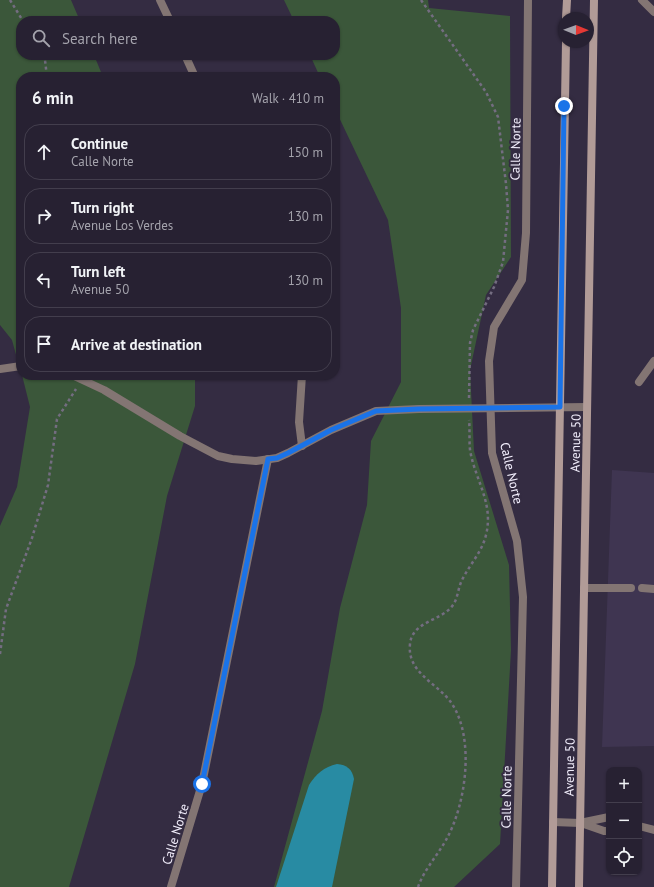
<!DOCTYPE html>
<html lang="en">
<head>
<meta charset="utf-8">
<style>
	body { margin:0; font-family:"PT Sans",sans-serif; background:#332e3e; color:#f1f3f6 }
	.controls { position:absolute; right:12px; bottom:12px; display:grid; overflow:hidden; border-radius:8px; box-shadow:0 1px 3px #0004 }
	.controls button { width:36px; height:36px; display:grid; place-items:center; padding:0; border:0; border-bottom:1px solid #433e4d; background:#272132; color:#f1f3f6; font:20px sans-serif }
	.compass { position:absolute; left:558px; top:12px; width:36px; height:36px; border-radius:50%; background:#272132; box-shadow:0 1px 3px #0004; rotate:91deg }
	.stop { position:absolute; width:12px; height:12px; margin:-9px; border:3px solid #1a73e8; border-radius:50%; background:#fff }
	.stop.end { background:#1a73e8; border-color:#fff; box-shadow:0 1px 4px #0008 }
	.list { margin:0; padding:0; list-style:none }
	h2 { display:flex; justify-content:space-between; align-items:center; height:52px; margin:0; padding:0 16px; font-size:17px }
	h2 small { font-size:13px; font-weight:400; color:#a4a3ac }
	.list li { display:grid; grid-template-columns:26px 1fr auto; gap:12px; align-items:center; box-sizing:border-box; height:56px; margin:0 8px 8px; padding:0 8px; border:1px solid #433e4d; border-radius:16px }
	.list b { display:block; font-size:15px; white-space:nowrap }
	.list p { margin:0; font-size:13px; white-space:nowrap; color:#a4a3ac }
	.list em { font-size:13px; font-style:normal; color:#a4a3ac }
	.icon { flex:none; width:22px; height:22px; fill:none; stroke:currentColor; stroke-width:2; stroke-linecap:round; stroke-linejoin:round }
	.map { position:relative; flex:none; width:654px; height:887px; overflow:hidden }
	.search { position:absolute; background:#272132; box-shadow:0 1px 3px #0004; left:16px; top:16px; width:324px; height:44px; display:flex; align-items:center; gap:10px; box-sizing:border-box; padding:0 14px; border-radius:16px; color:#a4a3ac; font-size:15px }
	.panel { position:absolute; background:#272132; box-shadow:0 1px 3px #0004; left:16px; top:72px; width:324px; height:308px; border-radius:16px }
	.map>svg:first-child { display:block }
	.built { fill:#3f3551 }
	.green { fill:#3b573a }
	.water { fill:#288ba3 }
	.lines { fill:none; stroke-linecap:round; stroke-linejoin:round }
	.path { stroke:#746d81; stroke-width:2.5; stroke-dasharray:3 3; stroke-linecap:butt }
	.street { stroke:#837573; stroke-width:8 }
	.secondary { stroke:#b19b97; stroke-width:8 }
	.route { stroke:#1a73e8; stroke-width:5 }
	.labels { text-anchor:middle; stroke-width:4; stroke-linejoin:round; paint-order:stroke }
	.street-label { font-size:13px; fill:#f3effd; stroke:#342c42 }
</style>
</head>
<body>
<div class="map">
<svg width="654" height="887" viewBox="0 0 654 887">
	<rect width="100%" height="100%" fill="#342c42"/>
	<path class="built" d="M612 470 654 473V746L602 747Z"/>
	<g class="green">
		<path d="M0 0H71L80 21H21V55H94L103 77H21V373L12 340 0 325Z"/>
		<path d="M284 0H428L429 8 510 16 511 257 486 295 470 370 474 451 509 565 511 650 500 844 454 887H274L322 711 340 608 367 505 371 441 401 382V308L388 220 335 109V77H320L310 55H335V21H294Z"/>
		<path d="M22 375H195V406L167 496 135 664 69 887H0V526L17 487 30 407Z"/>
	</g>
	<path class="water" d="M337 764C347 765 352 769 354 779L332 887H276L309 785C316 774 324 767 337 764Z"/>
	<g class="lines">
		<g class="path">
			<path d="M10 0 23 21"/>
			<path d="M421 0 486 92 498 117 506 184 508 210 503 262 494 287 473 330 470 343 469 399"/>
			<path d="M43 55 45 60 47 77"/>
			<path d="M0 654 6 609 32 538 48 485 57 419 76 389"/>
			<path d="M418 887C424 870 437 856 446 840 466 805 476 736 450 701 435 682 407 672 410 644 412 621 442 621 453 605 458 598 458 588 462 580 470 564 482 552 486 535 494 503 475 480 470 450 469 440 470 429 469 420"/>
		</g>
		<g class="street">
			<path d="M160 0 170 21"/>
			<path d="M642 0 654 12"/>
			<path d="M185 55 195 77"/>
			<path d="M0 369 21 366"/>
			<path d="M72 375 104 390 180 436 218 456 232 459 256 461 277 458 288 453 331 430 376 411 419 409 587 407"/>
			<path d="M302 375 299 422 302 446"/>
			<path d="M639 382 654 361"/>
			<path d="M584 588H631"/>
			<path d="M642 588 654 589"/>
			<path d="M553 822 580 823 609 817"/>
			<path d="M581 823 604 831H609"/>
			<path d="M639 826 654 830"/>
			<path d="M171 887 202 784 268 459"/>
			<path d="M516 887 523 597 517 541 492 453 489 361 494 327 522 280 526 233 528 0"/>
		</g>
		<g class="secondary">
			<path d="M566 18 567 0"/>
			<path d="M552 887 566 42"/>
			<path d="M579 887 594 0"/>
		</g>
	</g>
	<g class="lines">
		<path class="route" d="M202 784 268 459 277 458 288 453 331 430 376 411 419 409 560 407 564 106"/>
	</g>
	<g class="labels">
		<g class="street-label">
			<text transform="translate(515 149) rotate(-89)" y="5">Calle Norte</text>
			<text transform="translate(575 443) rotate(-89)" y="5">Avenue 50</text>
			<text transform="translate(512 473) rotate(77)" y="5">Calle Norte</text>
			<text transform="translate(569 767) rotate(-89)" y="5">Avenue 50</text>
			<text transform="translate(506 797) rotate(-89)" y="5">Calle Norte</text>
			<text transform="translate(175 834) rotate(-73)" y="5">Calle Norte</text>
		</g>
	</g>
</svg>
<div class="controls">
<button>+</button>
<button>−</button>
<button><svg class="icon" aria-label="locate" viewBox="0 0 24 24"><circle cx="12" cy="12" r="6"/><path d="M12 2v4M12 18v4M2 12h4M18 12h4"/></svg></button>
</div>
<svg class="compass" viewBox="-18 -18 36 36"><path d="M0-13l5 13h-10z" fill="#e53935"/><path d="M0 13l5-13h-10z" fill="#a4a3ac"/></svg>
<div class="stop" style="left:202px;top:784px"></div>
<div class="stop end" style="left:564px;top:106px"></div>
<div class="search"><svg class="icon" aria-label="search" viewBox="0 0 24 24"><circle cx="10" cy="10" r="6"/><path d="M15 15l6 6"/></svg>Search here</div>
<section class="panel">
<h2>6 min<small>Walk · 410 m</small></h2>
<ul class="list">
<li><svg class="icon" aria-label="ahead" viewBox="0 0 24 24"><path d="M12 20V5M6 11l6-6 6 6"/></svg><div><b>Continue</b><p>Calle Norte</p></div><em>150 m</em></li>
<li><svg class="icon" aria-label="right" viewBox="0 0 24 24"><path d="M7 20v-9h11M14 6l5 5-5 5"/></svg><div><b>Turn right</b><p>Avenue Los Verdes</p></div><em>130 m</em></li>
<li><svg class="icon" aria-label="left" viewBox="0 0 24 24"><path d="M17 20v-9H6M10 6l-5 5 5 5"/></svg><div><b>Turn left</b><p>Avenue 50</p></div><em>130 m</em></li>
<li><svg class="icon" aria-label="arrive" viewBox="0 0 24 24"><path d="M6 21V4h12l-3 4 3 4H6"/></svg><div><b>Arrive at destination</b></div></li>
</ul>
</section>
</div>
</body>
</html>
